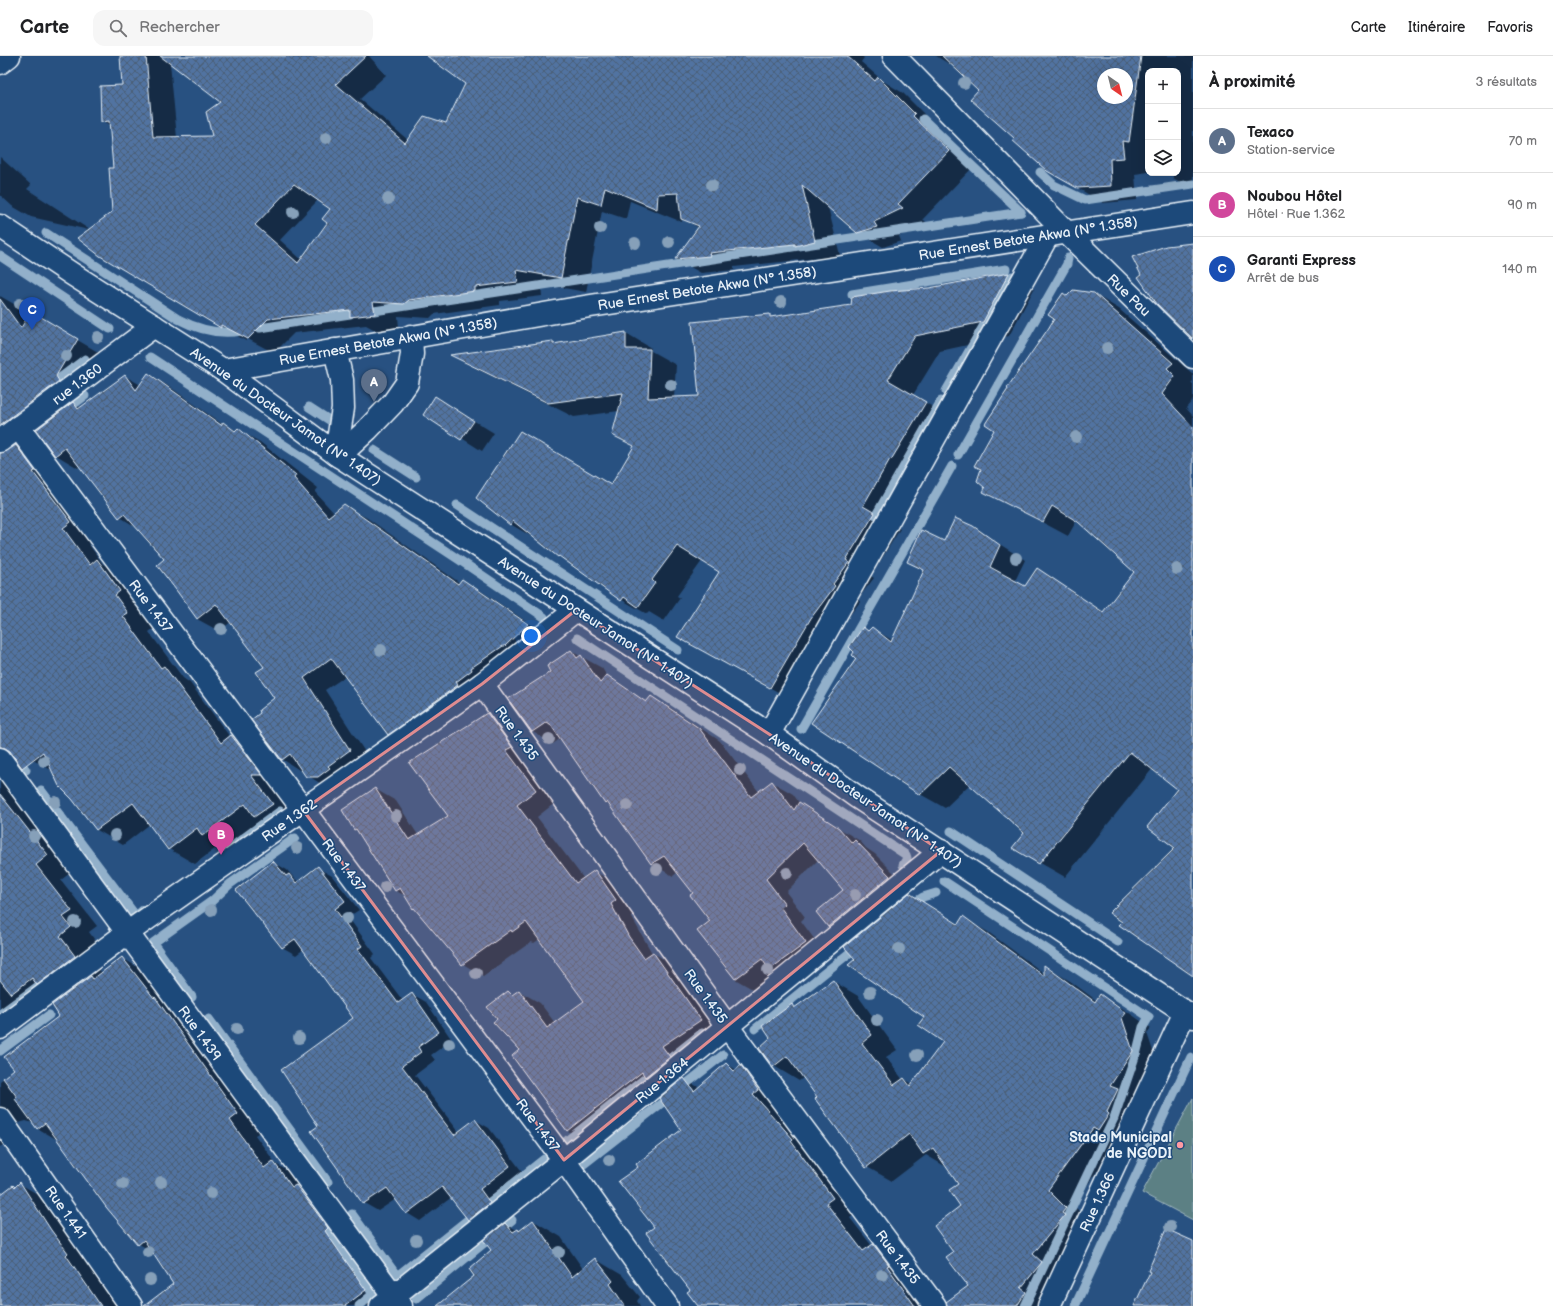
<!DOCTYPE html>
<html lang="fr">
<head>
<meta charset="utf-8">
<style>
	body { margin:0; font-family:"Balsamiq Sans",sans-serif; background:#f6f6f6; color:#202124 }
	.controls { position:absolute; right:12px; top:12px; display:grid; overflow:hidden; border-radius:8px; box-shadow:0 4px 16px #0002 }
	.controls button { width:36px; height:36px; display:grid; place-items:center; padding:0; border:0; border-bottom:1px solid #e0e0e0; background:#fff; color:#202124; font:20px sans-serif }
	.compass { position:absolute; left:1097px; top:12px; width:36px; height:36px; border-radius:50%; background:#fff; box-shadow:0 4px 16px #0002; rotate:145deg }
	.you { position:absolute; left:531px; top:580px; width:14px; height:14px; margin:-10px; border:3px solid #fff; border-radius:50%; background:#1a73e8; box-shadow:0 0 0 6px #1a73e833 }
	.badge { display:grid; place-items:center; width:26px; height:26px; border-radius:50%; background:#84575d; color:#fff; font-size:13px; font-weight:700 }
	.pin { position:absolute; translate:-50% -33px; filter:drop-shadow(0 1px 2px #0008) }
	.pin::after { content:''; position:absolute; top:21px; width:14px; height:12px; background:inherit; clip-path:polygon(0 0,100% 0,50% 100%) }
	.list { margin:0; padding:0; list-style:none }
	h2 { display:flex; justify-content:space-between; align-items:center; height:52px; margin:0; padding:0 16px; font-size:17px }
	h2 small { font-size:13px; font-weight:400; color:#757577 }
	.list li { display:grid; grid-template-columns:26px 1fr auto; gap:12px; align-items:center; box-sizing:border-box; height:64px; padding:0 16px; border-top:1px solid #e0e0e0 }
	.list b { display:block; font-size:15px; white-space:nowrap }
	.list p { margin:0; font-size:13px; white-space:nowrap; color:#757577 }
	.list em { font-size:13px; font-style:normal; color:#757577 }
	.icon { flex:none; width:22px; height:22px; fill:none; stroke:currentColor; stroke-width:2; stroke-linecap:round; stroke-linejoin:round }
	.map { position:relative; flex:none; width:1193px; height:1250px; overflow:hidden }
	header { display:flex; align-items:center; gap:24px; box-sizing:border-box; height:56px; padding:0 20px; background:#fff; border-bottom:1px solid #e0e0e0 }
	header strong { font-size:19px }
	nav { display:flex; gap:22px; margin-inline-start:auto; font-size:14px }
	.search { width:280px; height:36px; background:#f6f6f6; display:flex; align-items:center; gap:10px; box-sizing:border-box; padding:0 14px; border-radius:12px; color:#757577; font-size:15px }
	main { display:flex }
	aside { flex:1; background:#fff }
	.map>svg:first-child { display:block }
	.grass { fill:#5b8084; stroke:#a2b8be }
	.shadow { fill:#0007; fill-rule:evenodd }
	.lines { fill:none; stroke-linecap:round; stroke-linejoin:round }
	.stream { stroke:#92b0ca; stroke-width:9 }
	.building { fill:url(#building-cross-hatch); stroke:#e8f1f8; fill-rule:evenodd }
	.minor-casing { stroke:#e8f1f8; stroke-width:25 }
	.major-casing { stroke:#e8f1f8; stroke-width:25 }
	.minor { stroke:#1f4a7a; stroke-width:22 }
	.major { stroke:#1f4a7a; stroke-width:22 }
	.tree { fill:#86a0b9 }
	.marked { fill:#df8c90; fill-opacity:0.2; stroke:#df8c90; stroke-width:3; stroke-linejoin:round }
	.poi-dot { fill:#ff9aa2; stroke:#1f4a7a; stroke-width:1.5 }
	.labels { text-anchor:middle; stroke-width:3; stroke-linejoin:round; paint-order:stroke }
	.street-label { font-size:14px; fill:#e8f1f8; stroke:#1f4a7a }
	.poi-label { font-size:14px; font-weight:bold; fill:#e8f1f8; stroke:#1f4a7a; text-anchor:end }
</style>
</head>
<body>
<header>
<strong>Carte</strong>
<div class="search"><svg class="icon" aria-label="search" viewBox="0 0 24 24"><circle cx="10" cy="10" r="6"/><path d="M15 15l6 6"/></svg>Rechercher</div>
<nav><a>Carte</a><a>Itinéraire</a><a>Favoris</a></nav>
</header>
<main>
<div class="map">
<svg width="1193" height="1250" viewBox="0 0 1193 1250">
	<defs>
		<pattern id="building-cross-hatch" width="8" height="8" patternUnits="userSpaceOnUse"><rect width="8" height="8" fill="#5173a1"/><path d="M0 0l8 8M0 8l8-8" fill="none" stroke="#4c5e76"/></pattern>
	</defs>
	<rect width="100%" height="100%" fill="#285181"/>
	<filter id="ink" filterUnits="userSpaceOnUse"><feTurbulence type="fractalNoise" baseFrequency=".025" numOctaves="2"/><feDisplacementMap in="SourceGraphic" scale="8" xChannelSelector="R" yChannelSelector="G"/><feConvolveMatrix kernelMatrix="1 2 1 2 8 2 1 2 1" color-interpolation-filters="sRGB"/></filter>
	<g filter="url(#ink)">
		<path class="grass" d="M1193 1042V1164L1142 1137Z"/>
		<g class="shadow">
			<path d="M121 0H369L386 19 360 43 408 84 447 68 466 28 429 0H862L864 2 861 6 883 25 903 37 939 73 938 75 974 110 923 163 927 167 899 180 901 185 883 191 857 176 828 151 840 199 821 204 819 202 734 211V214L701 217 676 203 699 172 682 162V166L630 145 626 163 602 155 586 236 541 228 542 240 500 245V249L434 258 430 262 398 260 399 272 377 275 366 269 294 277 274 297 246 282V285L100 199 89 174 31 161 12 150 0 139V101L31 129 27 133 90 174 113 157 114 113 111 70 102 65 123 30ZM170 7 221 46 213 81 177 82ZM318 144 331 153 329 167 302 204 280 184Z"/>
			<path d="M936 0H1193V133L1173 122V117H1178V15H1148V116L1135 118 1137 144 1103 147 1047 114 1015 82 979 34 952 8 951 9ZM1103 18H1127V42H1103Z"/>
			<path d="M1008 218 1034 233 1009 280 940 295 913 339 951 362 888 465 900 473 871 520 874 522 858 543 860 546 836 577 796 646 704 595 720 516 702 505 677 540 680 542 664 565 649 556 647 558 622 544 572 508 559 500 537 482 536 483 510 468 478 442 612 430 635 391 614 379 619 355 574 361 477 313 453 300 553 286 557 288 626 277 651 292V295L676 309 674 342 700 341 769 259 773 262 852 250Z"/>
			<path d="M1094 238 1119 253 1193 318V325L1191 327 1193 328V344L1186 352 1193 360V918L1177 792 1178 733 1153 712 1065 821 1014 792 1025 777 970 728 945 752 920 738 857 603 864 572 869 576 872 572 892 584 925 515 908 506 972 471 1025 504 1015 525 1025 531 1037 514 1104 556 1136 516 1077 464 1068 480 984 435 986 432 982 414 975 410 1067 241Z"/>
			<path d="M0 240 21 252 28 262 57 272 103 299 81 336 85 341 75 348 81 352 125 320 141 329 148 318 170 331 222 368 223 367 237 375 238 374 260 386 318 432 315 436 335 458 344 450 367 462 460 527 462 524 484 537 549 581 410 691 388 678 346 620 325 634 372 707 329 733 282 703 262 657 275 642 265 611 231 566 219 575 197 563 177 533 166 503 136 471 120 461 80 410 78 412 56 399 38 375 18 391 42 405 96 481 88 487 103 508 124 520 141 554 154 572 149 576 183 622 190 627 230 681 232 680 258 695 298 763 229 794 220 789 195 808 169 793 150 768 123 789 97 774 53 715 33 704 0 661Z"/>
			<path d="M435 341 494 377 482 395 424 358Z"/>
			<path d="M571 595 602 612 608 622 647 646 652 641 672 653 720 685 759 736 772 726 793 738 800 748 860 785 866 792 875 798 910 833 850 883 829 871 817 856 844 835 818 804 786 836 805 861 801 865 826 899 756 935 735 923 711 865 694 837 678 816 673 820 652 808 611 750 605 747 561 682 553 688 533 676 510 643 552 616Z"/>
			<path d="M487 658 508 670 556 746 537 761 584 823 595 816 616 827 636 856 631 860 652 897H653L674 909 721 976 589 1087 568 1075 513 1000 521 994 499 963 508 936 514 939 519 935 540 947 555 967 586 945 540 883 534 887 531 886 483 920 463 908 406 840 396 835 358 775 355 773 375 733 396 745 418 779 449 760Z"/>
			<path d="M0 712 74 814 61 824 97 870 89 876 97 887 86 895 102 917 122 902 148 917 263 1074 255 1079 276 1108 299 1122 390 1250H165L175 1228 153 1196 139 1188 107 1151 58 1084 37 1072 33 1067 26 1065 19 1067 14 1073V1080L0 1091V1025L15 1013 61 960 62 942 56 939 0 980Z"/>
			<path d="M273 806 287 814 294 822 299 826 318 812 332 820 359 854 348 861 375 898 371 902 403 945 412 938 426 946 452 984 431 999 435 1004 415 1019 459 1076 475 1064 489 1072 524 1118 493 1142 503 1155 483 1172 469 1164 452 1141 420 1165 407 1157 396 1143 378 1155 364 1147 313 1075 319 1070 354 962 304 893 296 899 282 891Z"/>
			<path d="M934 853 959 869 963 862 988 876 1045 918V911L1070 925 1097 945 1100 939 1125 954 1151 972 1147 977 1158 1010 1118 1086 1073 1149 1091 1167 1050 1250H947L969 1230 954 1196 961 1150 960 1128 948 1112 926 1099 892 1125 867 1111 804 1021 799 1025 774 1010 772 982 792 950 796 952 833 925 858 940 897 994 886 1001 903 1024 904 1023 913 1028 944 985 925 960Z"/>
			<path d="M726 1008 737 1014 741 1010 766 1025 857 1156 850 1162 872 1190 873 1189 899 1204 929 1250H704L656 1171 639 1111 682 1074 684 1023 700 1032Z"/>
			<path d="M20 1128 46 1143 117 1250H0V1140Z"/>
			<path d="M534 1165 561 1181 583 1213 595 1203 622 1219 640 1241 637 1245 640 1250H447L475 1220 492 1194 505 1168 521 1176Z"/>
		</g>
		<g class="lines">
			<g class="stream">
				<path d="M923 63 1021 156"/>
				<path d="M1040 116 1054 129 1085 144 1193 128"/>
				<path d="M46 177 178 263C197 273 219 279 241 275"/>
				<path d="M0 200 110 273"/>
				<path d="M852 238 1006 213"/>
				<path d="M374 255 1021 156"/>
				<path d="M260 272 350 258"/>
				<path d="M150 301 458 503 544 561"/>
				<path d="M49 330 85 303"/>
				<path d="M946 335 1012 220"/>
				<path d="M309 351 340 371"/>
				<path d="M65 355 85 340"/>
				<path d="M374 394 416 421"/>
				<path d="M958 399 1067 208 1068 202"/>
				<path d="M457 449 678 594"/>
				<path d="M876 459 941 345"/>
				<path d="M577 582 906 799 907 802 903 809"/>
				<path d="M801 673 952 410"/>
				<path d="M17 702 26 714"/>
				<path d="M41 734 136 860 143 854"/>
				<path d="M951 775 1118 886"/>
				<path d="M223 797 280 755"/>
				<path d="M944 825 1149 961 1143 971 1137 995 1114 1062 1025 1250"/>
				<path d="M909 850 923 841 936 837"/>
				<path d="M192 941 153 887 212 845 230 828 295 782"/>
				<path d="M0 958 38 930"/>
				<path d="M209 963 328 1126"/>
				<path d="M755 973 858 890"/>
				<path d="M0 995 49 959"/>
				<path d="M565 1086 702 977"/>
				<path d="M584 1108 723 999"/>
				<path d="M352 1158 397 1220 544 1103"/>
				<path d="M324 1169 373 1238 359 1250"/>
				<path d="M416 1243 512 1164"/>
				<path d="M1075 1250 1191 1001"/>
			</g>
		</g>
		<g class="building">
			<path d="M120 0H146L153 81 212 80 206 56 220 46 160 0H366L336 28 405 87 424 60 446 67 465 28 427 0H847L875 25 878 21 915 58 913 60 949 95 898 148 903 152 874 166 877 171 857 177 802 129 815 185 795 190V188L709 197 710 200 675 203 699 170 681 163 678 137 658 138 657 153 605 131 601 149 577 141 561 222 516 214 518 226 475 231V235L409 244 404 248 373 246 375 258 350 261V254L268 263 248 283 221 269V272L100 200 77 182 112 156 109 112H113L109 65 101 66 100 30 122 29ZM294 128 330 153 322 163 327 167 298 207 255 169Z"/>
			<path d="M942 0H1141L1129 86 1122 85 1124 102 1110 103 1111 130 1077 132 1047 115 1012 84 1014 82 970 43 978 34ZM1103 18H1127V42H1103Z"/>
			<path d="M1193 187V283L1157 248 1138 221 1141 219 1132 201 1166 190Z"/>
			<path d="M1009 217 983 266 915 280 888 324 926 346 891 404 890 403 863 450 875 457 846 504 849 506 833 528 835 530 811 562 770 632 677 581 719 516 677 490 652 524 655 527 638 551 624 541 621 545 559 500 558 501 513 465 510 469 476 442 520 375 611 429 634 390 612 379 623 337 548 347 450 299 553 285V288L626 276V293H650L648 342 699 340 692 266 770 258V261L851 249 852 241 890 235 929 232Z"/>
			<path d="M1073 234 1094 237 1173 307 1167 312 1175 320 1162 338 1193 371V920L1119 869 1122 866 1109 857 1175 792 1147 771 1177 733 1130 696 1039 808 1012 792 1024 777 949 711 920 739 811 667 856 603 852 599 854 596 849 591 863 571 868 575 872 571 891 586 924 514 907 506 921 474 944 485 955 462 973 470 1000 489 990 511 1025 530 1037 512 1103 556 1134 516 1078 466 1052 450 1043 466 983 436 985 432 977 425 981 413 974 410 994 374 985 368 1008 333 1007 332 1048 273 1054 263 1048 259 1063 237 1067 240Z"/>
			<path d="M0 243 21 272 31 255 78 283 56 320 59 325 0 369Z"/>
			<path d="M148 317 221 369 223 366 235 375 238 372 296 419 294 422 328 461 344 448 458 528 462 523 528 568 505 590H503L471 612 472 614 456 626 458 629 388 679 331 602 304 622 350 694 328 710 330 712 318 721H306L290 698 282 704 251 664 260 657 259 654 274 642 256 616 264 611 216 548 197 563 176 534 157 509 164 503 124 458 119 462 65 392 55 400 36 374 73 346 78 353 125 319 136 334Z"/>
			<path d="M435 340 474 365 461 384 423 359Z"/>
			<path d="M16 389 35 415 33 416 71 466 63 472 90 509 97 503 120 535 115 539 128 557 123 560 161 612 164 610 221 687 231 679 262 719H251L273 748 254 761 245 748 202 780 197 772 168 794 133 747 96 774 72 743 59 730 43 696 22 712 10 695 5 692 0 691V397L7 395Z"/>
			<path d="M571 594 577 602 581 599 600 627 607 619 646 646 651 640 699 672 751 741 772 725 794 754 799 746 839 772 852 787 855 784 890 820 828 871 816 856 843 834 803 787 766 823 785 848 781 852 806 887 769 914 762 903 735 923 697 875 710 865 690 839 693 837 664 800 651 808 607 746 605 748 550 668 547 666 532 676 508 643 550 616 547 610Z"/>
			<path d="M487 657 512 691 506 694 536 734 517 749 576 827 595 814 616 844 611 848 629 881 644 902 653 896 701 964 662 990 670 1001 645 1021 642 1016 567 1075 512 1000 519 994 493 966 497 963 487 951 508 935 512 939 519 934 547 972 584 945 526 866 512 876 511 874 462 909 414 852 413 853 400 832 395 835 356 773 354 774 342 754 375 732 409 784 448 760 409 707Z"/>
			<path d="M0 738 48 799 36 809 72 855 63 861 71 871 60 880 75 900 37 929 32 922 11 938 0 924Z"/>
			<path d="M273 805 286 820 289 818 296 827 318 810 345 845 335 853 362 890 358 893 398 947 412 937 439 976 418 991 421 996 402 1010 454 1079 475 1063 510 1110 480 1133 490 1147 468 1164 442 1131 406 1158 387 1132 363 1148 311 1075 318 1070 281 1014 353 962 295 883 282 892 236 834Z"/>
			<path d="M909 837 958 868 963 860 1044 920V909L1095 946 1100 938 1126 957 1122 962 1133 995 1110 1030 1118 1033 1107 1056 1109 1058 1098 1075 1093 1072 1048 1134 1066 1152 1062 1157 1065 1159 1033 1198 1042 1206 1021 1232 1026 1236 1017 1250H947L946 1246 968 1230 946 1201 953 1196 934 1170 960 1150 949 1134 958 1128 933 1092 923 1098 909 1078 866 1112 815 1043 817 1041 787 1000 773 1011 759 992 770 982 762 970 792 948 794 952 833 924 872 979 862 987 894 1029 904 1022 910 1030 943 986 918 969 924 961 848 909 855 903 844 891Z"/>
			<path d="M122 901 154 942 155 941 238 1058 230 1064 264 1112 273 1105 292 1131 296 1129 328 1172 325 1175 366 1234 345 1250H144L173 1228 144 1184 138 1189 106 1151 45 1067 37 1073 15 1043 17 1041 3 1022 14 1013 4 1001 59 960 52 949 91 920 93 923Z"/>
			<path d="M726 1007 734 1015 741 1009 758 1034 753 1038 793 1083 791 1085 833 1142 826 1147 863 1195 873 1188 889 1209 887 1210 915 1250H698L687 1236 690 1234 646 1177 654 1171 618 1125 638 1111 636 1108 681 1074 659 1042 684 1022 694 1035Z"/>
			<path d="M20 1126 51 1174 68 1197 66 1199 101 1250H0V1139L13 1129 15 1131Z"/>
			<path d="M533 1164 572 1221 595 1202 613 1225 610 1228 625 1250H437L474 1220 469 1213 491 1194 483 1184 505 1167 513 1176 518 1173 519 1175Z"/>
			<path d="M1166 1173 1193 1185V1250H1134L1150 1216 1148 1215Z"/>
		</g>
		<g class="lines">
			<defs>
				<g id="minor">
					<path d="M894 0 1066 176 1193 301"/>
					<path d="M335 294 342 324 343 352 336 398"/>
					<path d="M223 314 584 251 1193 157"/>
					<path d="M18 371 564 1104 667 1250"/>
					<path d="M0 385 154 270"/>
					<path d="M339 400 367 374 393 347 407 327 412 298 411 280"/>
					<path d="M482 628 727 970 935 1250"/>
					<path d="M769 678 1048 179"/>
					<path d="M0 703 401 1250"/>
					<path d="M0 972 127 877 482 628 576 554"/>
					<path d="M0 1063 131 1250"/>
					<path d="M381 1250 564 1104 941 795"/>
					<path d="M1049 1250 1185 956"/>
				</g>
				<g id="major">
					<path d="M0 7 9 0"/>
					<path d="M0 170 72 218 223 314 336 398 769 678 857 741 1193 961"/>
				</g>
			</defs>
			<use href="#minor" class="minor-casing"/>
			<use href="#major" class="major-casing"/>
			<use href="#minor" class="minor"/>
			<use href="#major" class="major"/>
		</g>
		<g class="tree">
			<circle cx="964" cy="27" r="6"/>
			<circle cx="326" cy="82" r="6"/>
			<circle cx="712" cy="129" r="6"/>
			<circle cx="388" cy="143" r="6"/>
			<circle cx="293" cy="156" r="6"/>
			<circle cx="600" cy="172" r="6"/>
			<circle cx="669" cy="186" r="6"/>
			<circle cx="635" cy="187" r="6"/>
			<circle cx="781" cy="246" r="6"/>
			<circle cx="20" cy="248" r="6"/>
			<circle cx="98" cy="281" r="6"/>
			<circle cx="1107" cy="292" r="6"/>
			<circle cx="66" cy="300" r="6"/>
			<circle cx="671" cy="329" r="6"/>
			<circle cx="1076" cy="381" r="6"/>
			<circle cx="1016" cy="502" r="6"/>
			<circle cx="1177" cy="513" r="6"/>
			<circle cx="221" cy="573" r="6"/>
			<circle cx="381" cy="594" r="6"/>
			<circle cx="549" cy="683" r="6"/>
			<circle cx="44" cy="705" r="6"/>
			<circle cx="740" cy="714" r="6"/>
			<circle cx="55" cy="746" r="6"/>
			<circle cx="627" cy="749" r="6"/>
			<circle cx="396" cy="760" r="6"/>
			<circle cx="115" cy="779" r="6"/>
			<circle cx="34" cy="780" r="6"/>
			<circle cx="297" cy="792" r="6"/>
			<circle cx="657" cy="813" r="6"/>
			<circle cx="787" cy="817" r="6"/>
			<circle cx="385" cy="831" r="6"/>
			<circle cx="855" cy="839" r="6"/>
			<circle cx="211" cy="854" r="6"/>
			<circle cx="347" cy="862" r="6"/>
			<circle cx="75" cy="866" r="6"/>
			<circle cx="899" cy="893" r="6"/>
			<circle cx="768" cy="914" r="6"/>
			<circle cx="476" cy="917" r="6"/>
			<circle cx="870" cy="936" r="6"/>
			<circle cx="877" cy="964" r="6"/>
			<circle cx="237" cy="973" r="6"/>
			<circle cx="299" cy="982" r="6"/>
			<circle cx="449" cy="988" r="6"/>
			<circle cx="917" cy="999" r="6"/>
			<circle cx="609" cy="1104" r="6"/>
			<circle cx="161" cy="1126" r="6"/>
			<circle cx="123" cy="1128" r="6"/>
			<circle cx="211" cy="1137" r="6"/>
			<circle cx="1170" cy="1171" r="6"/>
			<circle cx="416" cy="1184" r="6"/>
			<circle cx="148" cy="1196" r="6"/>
			<circle cx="559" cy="1196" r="6"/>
			<circle cx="882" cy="1219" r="6"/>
			<circle cx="150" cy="1224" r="6"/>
		</g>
	</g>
	<path class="marked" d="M576 554 769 678 941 795 564 1104 303 754 482 628Z"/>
	<circle class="poi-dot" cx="1180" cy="1089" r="4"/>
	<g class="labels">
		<g class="street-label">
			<text transform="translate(1028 182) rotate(-9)" y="5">Rue Ernest Betote Akwa (N° 1.358)</text>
			<text transform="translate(707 232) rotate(-9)" y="5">Rue Ernest Betote Akwa (N° 1.358)</text>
			<text transform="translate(1129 239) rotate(44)" y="5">Rue Pau</text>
			<text transform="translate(388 285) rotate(-10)" y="5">Rue Ernest Betote Akwa (N° 1.358)</text>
			<text transform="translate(77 328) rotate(-37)" y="5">rue 1.360</text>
			<text transform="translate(286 360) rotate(35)" y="5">Avenue du Docteur Jamot (N° 1.407)</text>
			<text transform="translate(151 550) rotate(53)" y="5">Rue 1.437</text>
			<text transform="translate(596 566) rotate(33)" y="5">Avenue du Docteur Jamot (N° 1.407)</text>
			<text transform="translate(517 677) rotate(54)" y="5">Rue 1.435</text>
			<text transform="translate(866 744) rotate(34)" y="5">Avenue du Docteur Jamot (N° 1.407)</text>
			<text transform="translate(289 764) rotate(-35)" y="5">Rue 1.362</text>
			<text transform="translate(344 809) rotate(53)" y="5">Rue 1.437</text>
			<text transform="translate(706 940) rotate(54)" y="5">Rue 1.435</text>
			<text transform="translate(200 977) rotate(54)" y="5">Rue 1.439</text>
			<text transform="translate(662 1024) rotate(-39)" y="5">Rue 1.364</text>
			<text transform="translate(538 1069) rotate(53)" y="5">Rue 1.437</text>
			<text transform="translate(1097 1146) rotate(-65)" y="5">Rue 1.366</text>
			<text transform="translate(66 1156) rotate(55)" y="5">Rue 1.441</text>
			<text transform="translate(898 1201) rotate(53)" y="5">Rue 1.435</text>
		</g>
		<g class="poi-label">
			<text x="1172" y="1086">Stade Municipal<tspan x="1172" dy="16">de NGODI</tspan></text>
		</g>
	</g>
</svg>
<div class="controls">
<button>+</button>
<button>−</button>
<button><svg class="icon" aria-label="layers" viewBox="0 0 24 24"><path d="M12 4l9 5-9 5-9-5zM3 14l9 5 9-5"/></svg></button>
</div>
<svg class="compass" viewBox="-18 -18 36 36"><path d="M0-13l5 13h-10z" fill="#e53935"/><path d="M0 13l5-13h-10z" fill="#757577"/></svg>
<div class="you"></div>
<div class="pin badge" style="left:374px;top:346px;background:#5c6f8a">A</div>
<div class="pin badge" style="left:221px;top:799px;background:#d1479c">B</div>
<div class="pin badge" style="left:32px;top:274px;background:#1a4fb4">C</div>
</div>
<aside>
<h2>À proximité<small>3 résultats</small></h2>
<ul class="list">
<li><span class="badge" style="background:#5c6f8a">A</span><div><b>Texaco</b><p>Station-service</p></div><em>70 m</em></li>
<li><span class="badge" style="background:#d1479c">B</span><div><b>Noubou Hôtel</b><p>Hôtel · Rue 1.362</p></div><em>90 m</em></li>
<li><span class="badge" style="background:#1a4fb4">C</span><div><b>Garanti Express</b><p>Arrêt de bus</p></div><em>140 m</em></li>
</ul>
</aside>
</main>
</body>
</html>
